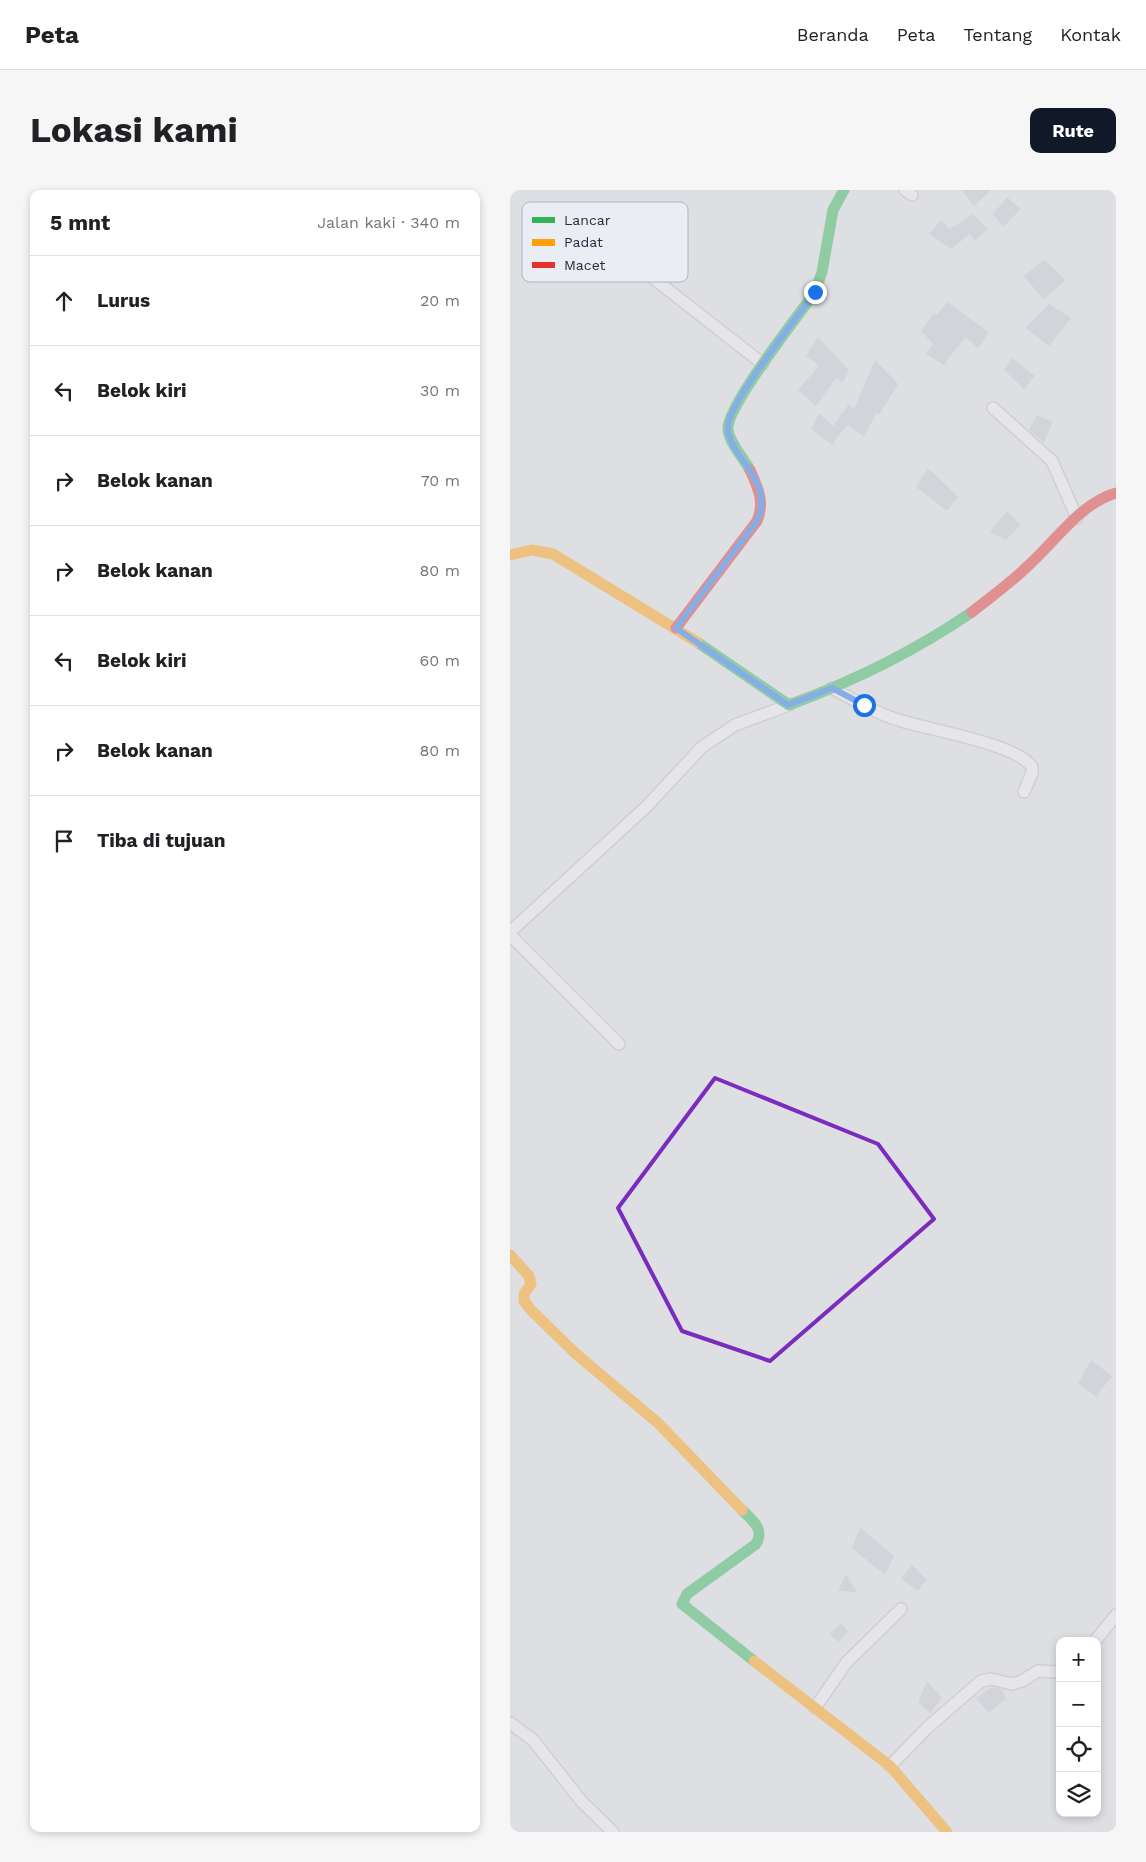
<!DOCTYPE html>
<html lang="id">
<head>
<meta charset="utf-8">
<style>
	body { margin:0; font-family:"Work Sans",sans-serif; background:#f6f6f6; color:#202124 }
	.controls { position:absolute; right:15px; bottom:15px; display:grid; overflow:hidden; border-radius:10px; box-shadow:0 2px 8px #0003 }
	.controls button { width:45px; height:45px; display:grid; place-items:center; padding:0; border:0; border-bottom:1px solid #e0e0e0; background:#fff; color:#202124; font:25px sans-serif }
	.stop { position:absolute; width:15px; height:15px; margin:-11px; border:4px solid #1a73e8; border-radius:50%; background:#fff }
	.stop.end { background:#1a73e8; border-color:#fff; box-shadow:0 1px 5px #0008 }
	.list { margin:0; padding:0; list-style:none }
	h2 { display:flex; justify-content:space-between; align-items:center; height:65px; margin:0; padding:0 20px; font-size:21px }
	h2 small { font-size:16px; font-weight:400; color:#757577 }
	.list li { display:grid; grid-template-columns:32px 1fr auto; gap:15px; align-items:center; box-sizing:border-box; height:90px; padding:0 20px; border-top:1px solid #e0e0e0 }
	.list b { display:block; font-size:19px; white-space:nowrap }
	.list em { font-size:16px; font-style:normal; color:#757577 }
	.icon { flex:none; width:28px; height:28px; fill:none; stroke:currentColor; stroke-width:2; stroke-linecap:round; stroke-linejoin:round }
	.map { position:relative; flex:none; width:606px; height:1642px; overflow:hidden; border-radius:10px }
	header { display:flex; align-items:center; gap:30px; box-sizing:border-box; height:70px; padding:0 25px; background:#fff; border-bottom:1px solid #e0e0e0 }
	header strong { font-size:24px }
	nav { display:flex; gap:28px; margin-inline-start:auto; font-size:18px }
	.intro { display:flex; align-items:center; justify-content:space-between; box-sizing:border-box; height:120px; padding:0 30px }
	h1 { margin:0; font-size:35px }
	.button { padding:12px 22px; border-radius:10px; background:#111827; color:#fff; font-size:18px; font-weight:700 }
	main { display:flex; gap:30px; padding:0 30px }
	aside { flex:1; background:#fff; border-radius:10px; box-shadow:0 2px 8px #0003 }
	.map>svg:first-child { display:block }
	.building { fill:#c6c8cc }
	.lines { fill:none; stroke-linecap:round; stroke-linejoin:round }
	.street-casing { stroke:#bcbdc1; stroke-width:14 }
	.street { stroke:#edeef1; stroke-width:11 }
	.fast { stroke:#30b455; stroke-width:11 }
	.slow { stroke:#ff9f0a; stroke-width:11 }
	.jam { stroke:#e5322d; stroke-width:11 }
	.route { stroke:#1a73e8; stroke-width:6 }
	.marked { fill:none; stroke:#7b2cbf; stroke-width:4; stroke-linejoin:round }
	.key { fill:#ebedf4; stroke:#b0b3bd; stroke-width:1 }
	.key-label { font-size:14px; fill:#252b3d }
</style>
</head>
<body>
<header>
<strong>Peta</strong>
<nav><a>Beranda</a><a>Peta</a><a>Tentang</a><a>Kontak</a></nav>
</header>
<div class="intro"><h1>Lokasi kami</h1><a class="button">Rute</a></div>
<main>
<aside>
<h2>5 mnt<small>Jalan kaki · 340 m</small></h2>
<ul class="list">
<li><svg class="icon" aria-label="ahead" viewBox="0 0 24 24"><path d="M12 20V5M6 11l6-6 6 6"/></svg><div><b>Lurus</b></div><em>20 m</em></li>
<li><svg class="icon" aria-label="left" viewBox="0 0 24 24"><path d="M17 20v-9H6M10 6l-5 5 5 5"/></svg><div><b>Belok kiri</b></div><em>30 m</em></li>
<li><svg class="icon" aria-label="right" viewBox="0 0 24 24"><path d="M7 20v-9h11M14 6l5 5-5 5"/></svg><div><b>Belok kanan</b></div><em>70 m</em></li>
<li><svg class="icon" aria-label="right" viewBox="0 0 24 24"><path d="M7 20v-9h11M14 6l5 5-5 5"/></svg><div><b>Belok kanan</b></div><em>80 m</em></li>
<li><svg class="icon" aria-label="left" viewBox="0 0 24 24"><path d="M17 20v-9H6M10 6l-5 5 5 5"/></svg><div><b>Belok kiri</b></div><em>60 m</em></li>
<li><svg class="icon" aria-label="right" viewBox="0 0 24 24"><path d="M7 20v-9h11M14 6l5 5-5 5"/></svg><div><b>Belok kanan</b></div><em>80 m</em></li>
<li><svg class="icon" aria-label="arrive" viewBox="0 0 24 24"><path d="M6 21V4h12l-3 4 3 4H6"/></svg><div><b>Tiba di tujuan</b></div></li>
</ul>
</aside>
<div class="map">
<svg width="606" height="1642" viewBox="0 0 606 1642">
	<rect width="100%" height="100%" fill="#dedfe3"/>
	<g class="building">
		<path d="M452 0H481L464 16Z"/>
		<path d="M497 7 511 19 493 37 483 24Z"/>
		<path d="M463 24 477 39 465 51 460 44 441 59 419 44 431 30 440 39Z"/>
		<path d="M534 70 556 90 533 109 514 86Z"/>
		<path d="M437 112 479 142 468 158 455 147 434 175 416 164 423 154 411 141 424 123 427 125Z"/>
		<path d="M539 114 561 128 539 156 515 138Z"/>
		<path d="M308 147 339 180 333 192 326 188 306 216 288 200 309 176 296 166Z"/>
		<path d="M502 168 525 186 514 199 494 180Z"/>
		<path d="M365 170 388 194 369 225 367 222 354 247 337 235 322 255 301 239 309 223 323 236 339 214 344 219Z"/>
		<path d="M527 225 543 232 534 252 519 240Z"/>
		<path d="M418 278 448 307 437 321 406 297Z"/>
		<path d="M497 321 511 335 496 350 480 342Z"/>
		<path d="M581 1170 602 1186 586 1207 568 1193Z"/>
		<path d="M350 1337 384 1366 375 1385 342 1358Z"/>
		<path d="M402 1374 417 1390 408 1401 391 1389Z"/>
		<path d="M336 1384 347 1402 328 1401Z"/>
		<path d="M331 1433 338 1441 329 1452 319 1444Z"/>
		<path d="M417 1491 432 1508 420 1523 408 1512Z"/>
		<path d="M482 1497 493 1500 496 1509 479 1523 466 1508Z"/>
	</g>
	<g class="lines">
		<defs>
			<g id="street">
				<path d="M395 0 402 5"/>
				<path d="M143 88 253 174"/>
				<path d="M483 218 542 271 567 328"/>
				<path d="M322 498C344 510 367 524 392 531 420 540 507 554 522 577V583L514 602"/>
				<path d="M0 742 136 617 192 557 225 535 279 515"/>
				<path d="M0 745 109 854"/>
				<path d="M585 1451 606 1425"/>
				<path d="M305 1518 336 1473 391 1419"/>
				<path d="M0 1533 23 1550 72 1612 103 1642"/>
				<path d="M380 1576 417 1538 471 1491 481 1489 502 1494 512 1491 528 1481 550 1482"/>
			</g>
		</defs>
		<use href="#street" class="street-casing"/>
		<use href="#street" class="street"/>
		<g class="fast">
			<path d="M240 280C233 267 220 254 218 240 215 218 289 125 305 102L312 82 323 20 334 0"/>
			<path d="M187 452 279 515C344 491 405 461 462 422"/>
			<path d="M232 1320C242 1330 255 1339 246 1354L177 1404 172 1414 244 1471"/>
		</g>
		<g class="slow">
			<path d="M0 365 22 360 43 364 187 452"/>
			<path d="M0 1065 19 1086 21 1094 14 1104V1111L21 1120 65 1163 148 1233 232 1320"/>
			<path d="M244 1471 380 1576 437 1642"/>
		</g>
		<g class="jam">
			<path d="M462 422C482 406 503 391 521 373 547 349 571 313 606 303"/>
			<path d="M166 438 247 331C255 312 248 298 240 280"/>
		</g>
	</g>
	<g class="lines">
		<path class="route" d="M305 102C289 125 218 214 218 236 217 267 266 289 247 331L166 438 278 515 322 498 354 515"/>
	</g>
	<path d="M0 0H606V1642H0ZM205 888 368 954 424 1029 260 1171 172 1141 108 1018Z" fill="#dedfe3" fill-opacity=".55" fill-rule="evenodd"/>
	<path class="marked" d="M205 888 368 954 424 1029 260 1171 172 1141 108 1018Z"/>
	<rect x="12" y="12" width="166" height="80" rx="8" class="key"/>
	<rect x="22" y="27" width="23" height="6" fill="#30b455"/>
	<rect x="22" y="49" width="23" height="7" fill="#ff9f0a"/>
	<rect x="22" y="72" width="23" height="6" fill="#e5322d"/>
	<g class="key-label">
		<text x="54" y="35">Lancar</text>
		<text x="54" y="57">Padat</text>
		<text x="54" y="80">Macet</text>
	</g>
</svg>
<div class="controls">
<button>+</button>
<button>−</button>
<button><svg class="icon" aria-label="locate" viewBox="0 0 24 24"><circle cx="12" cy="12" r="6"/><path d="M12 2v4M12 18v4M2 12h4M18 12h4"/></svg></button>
<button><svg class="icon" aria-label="layers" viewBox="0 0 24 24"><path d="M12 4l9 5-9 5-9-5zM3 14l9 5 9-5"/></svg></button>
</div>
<div class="stop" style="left:354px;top:515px"></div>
<div class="stop end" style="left:305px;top:102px"></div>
</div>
</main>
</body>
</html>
